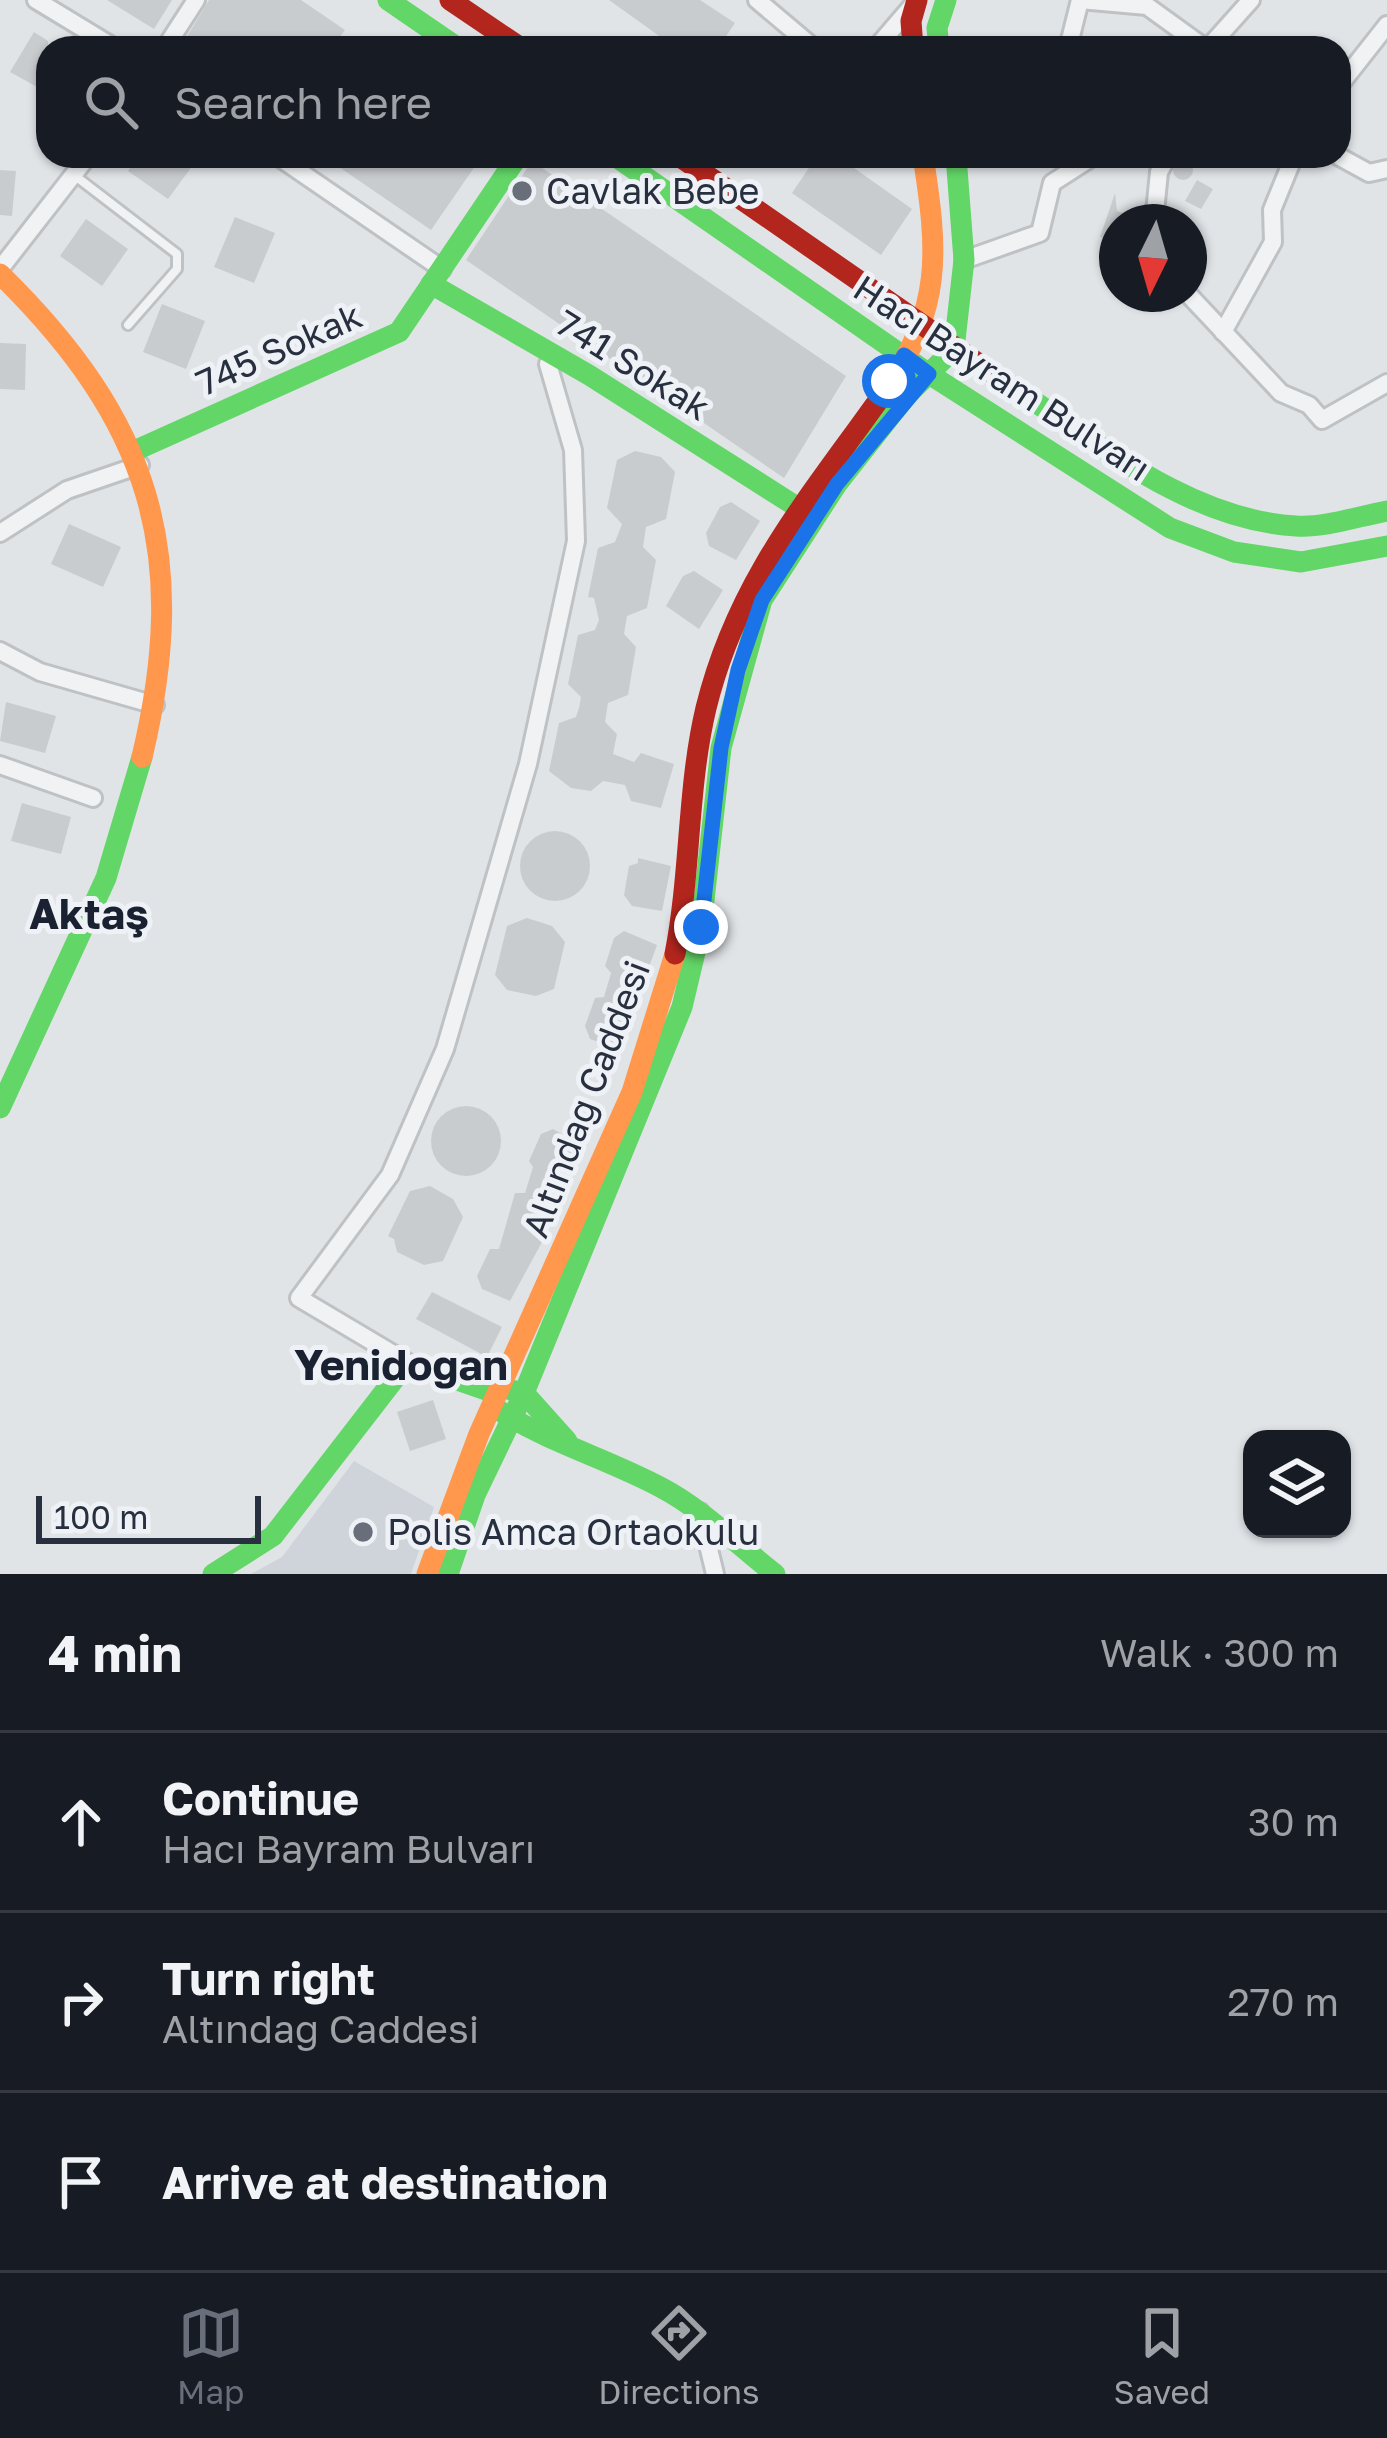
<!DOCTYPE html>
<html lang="en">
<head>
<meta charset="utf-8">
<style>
	body { margin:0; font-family:"Golos Text",sans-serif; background:#20242c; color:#f1f3f6 }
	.controls { position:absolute; right:36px; bottom:36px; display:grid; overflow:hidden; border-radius:24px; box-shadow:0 3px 9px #0004 }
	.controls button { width:108px; height:108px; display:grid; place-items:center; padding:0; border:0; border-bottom:3px solid #363941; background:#171b24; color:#f1f3f6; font:60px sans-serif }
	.compass { position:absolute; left:1099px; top:204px; width:108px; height:108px; border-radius:50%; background:#171b24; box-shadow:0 3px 9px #0004; rotate:185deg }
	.scale { position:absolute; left:36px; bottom:30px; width:225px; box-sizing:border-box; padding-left:12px; border:6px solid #283040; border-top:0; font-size:33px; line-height:42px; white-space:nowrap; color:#283040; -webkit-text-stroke:9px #eef2f6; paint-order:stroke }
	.stop { position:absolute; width:36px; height:36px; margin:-27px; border:9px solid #1a73e8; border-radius:50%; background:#fff }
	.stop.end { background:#1a73e8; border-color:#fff; box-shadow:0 3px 12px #0008 }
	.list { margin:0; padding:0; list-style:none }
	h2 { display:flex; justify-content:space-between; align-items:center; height:156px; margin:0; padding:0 48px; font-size:51px }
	h2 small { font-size:39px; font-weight:400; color:#9ea1a6 }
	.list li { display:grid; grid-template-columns:78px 1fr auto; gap:36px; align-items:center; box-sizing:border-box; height:180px; padding:0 48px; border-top:3px solid #363941 }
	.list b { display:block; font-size:45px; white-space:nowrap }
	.list p { margin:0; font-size:39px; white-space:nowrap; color:#9ea1a6 }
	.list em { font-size:39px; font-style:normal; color:#9ea1a6 }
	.icon { flex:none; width:66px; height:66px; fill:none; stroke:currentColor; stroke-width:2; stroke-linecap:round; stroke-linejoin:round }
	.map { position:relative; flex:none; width:1387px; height:1574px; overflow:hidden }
	.search { position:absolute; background:#171b24; box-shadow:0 3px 9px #0004; left:36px; right:36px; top:36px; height:132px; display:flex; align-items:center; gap:30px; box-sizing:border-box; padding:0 42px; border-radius:36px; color:#9ea1a6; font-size:45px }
	.sheet { height:696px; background:#171b24 }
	nav { display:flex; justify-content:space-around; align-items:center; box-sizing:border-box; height:168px; border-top:3px solid #363941; background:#171b24; font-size:33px; color:#9ea1a6 }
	nav a { display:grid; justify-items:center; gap:6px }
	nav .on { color:#696f7a }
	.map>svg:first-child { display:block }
	.built { fill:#cfd3da }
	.building { fill:#c9cccf }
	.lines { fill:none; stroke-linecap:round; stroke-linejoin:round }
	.lane-casing { stroke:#bfc2c5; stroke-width:14 }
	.street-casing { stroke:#bfc2c5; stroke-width:22 }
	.lane { stroke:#f1f2f3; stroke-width:8 }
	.street { stroke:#f1f2f3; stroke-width:16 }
	.fast { stroke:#63d668; stroke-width:21 }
	.slow { stroke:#ff974d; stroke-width:21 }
	.jam { stroke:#b3261e; stroke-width:21 }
	.route { stroke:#1a73e8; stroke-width:15 }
	.poi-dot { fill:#696f7a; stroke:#eef2f6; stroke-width:4.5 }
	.labels { text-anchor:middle; stroke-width:10; stroke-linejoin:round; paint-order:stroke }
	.poi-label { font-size:36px; fill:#283040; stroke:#eef2f6; text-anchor:start }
	.street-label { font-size:36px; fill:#283040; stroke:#eef2f6 }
	.quarter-label { font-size:42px; font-weight:bold; fill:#1a2131; stroke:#eef2f6 }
</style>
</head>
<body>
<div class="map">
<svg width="1387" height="1574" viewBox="0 0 1387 1574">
	<rect width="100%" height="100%" fill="#e1e4e7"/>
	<path class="built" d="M354 1461 434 1507 411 1574H251L282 1557Z"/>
	<g class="building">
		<path d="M107 0H172L154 29Z"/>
		<path d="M209 0H301L345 30 332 48H180Z"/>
		<path d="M609 0H700L735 23 718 48H676Z"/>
		<path d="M34 32 48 41V93L10 72Z"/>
		<path d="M138 156H180L193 165 168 199 128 171Z"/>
		<path d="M323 156H482L431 230Z"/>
		<path d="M817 156H837L912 209 881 255 792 193Z"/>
		<circle cx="1183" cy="170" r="10"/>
		<path d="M532 161 846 376 784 478 466 260Z"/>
		<path d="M0 170 16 171 12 216 0 215Z"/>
		<path d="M1197 180 1213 189 1201 209 1185 201Z"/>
		<path d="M1115 193 1117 211 1141 219 1117 222 1115 241 1100 237Z"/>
		<path d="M235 217 275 233 254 283 214 267Z"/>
		<path d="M86 219 128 249 102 286 60 256Z"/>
		<path d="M162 304 205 321 186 369 143 352Z"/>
		<path d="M0 343 26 344 25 390 0 389Z"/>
		<path d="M635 451 661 457 675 472 666 519 646 527 643 547 656 560 647 608 627 616 624 634 636 647 628 695 608 703 605 722 617 734 613 754 634 762 641 753 674 764 661 808 631 801 625 785 603 781 591 791 571 788 549 771 559 723 576 717 579 708 581 697 568 684 578 635 595 630 599 620 594 598 588 597 598 548 615 542 622 524 607 508 617 460Z"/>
		<path d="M731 502 760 521 736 560 709 546 706 533 720 507Z"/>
		<path d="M69 524 121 547 103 587 51 564Z"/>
		<path d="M694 571 723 590 699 629 666 606 683 576Z"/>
		<path d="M6 702 56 716 45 753 0 741Z"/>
		<path d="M22 803 71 817 61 854 11 841Z"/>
		<circle cx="555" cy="866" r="35"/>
		<path d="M638 858 671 866 662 911 632 906 624 895 629 866 638 863Z"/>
		<path d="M527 918 552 926 565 942 554 989 536 996 507 990 495 975 507 926Z"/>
		<path d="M624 931 657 945 619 1049 590 1039 585 1026 595 998 604 997 611 973 605 966 614 938Z"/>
		<circle cx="466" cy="1141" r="35"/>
		<path d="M553 1129 583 1146 552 1201 557 1203 542 1242 510 1301 482 1289 477 1276 490 1249H499L515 1193H525L533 1167 529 1161 541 1134Z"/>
		<path d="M430 1186 453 1199 463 1217 443 1261 424 1265 397 1252 394 1239 388 1236 410 1191Z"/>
		<path d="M432 1292 502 1327 487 1357 416 1319Z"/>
		<path d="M433 1400 446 1439 410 1451 397 1412Z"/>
	</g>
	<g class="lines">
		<defs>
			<path id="lane" d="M74 175 177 254V269L128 325"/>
			<g id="street">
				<path d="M36 0 115 48"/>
				<path d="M757 0 814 48"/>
				<path d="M1080 0 1147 6 1205 48"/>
				<path d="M165 48 196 0"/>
				<path d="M876 48 912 6"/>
				<path d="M1068 48 1080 0"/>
				<path d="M1208 48 1251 0"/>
				<path d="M1339 86 1387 25"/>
				<path d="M277 156 442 269"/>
				<path d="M1338 156 1369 173 1387 169"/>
				<path d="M1154 222 1159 172 1168 156"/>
				<path d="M964 260 1040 233 1052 183 1094 156"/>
				<path d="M0 269 88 156"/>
				<path d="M1188 294 1281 393 1309 405 1322 420 1387 383"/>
				<path d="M1223 332 1273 242 1272 210 1294 156"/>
				<path d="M0 533 67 490 140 465"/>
				<path d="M0 651 40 672 155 705"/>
				<path d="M0 765 93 798"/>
				<path d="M415 1367 299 1298 390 1175 445 1049 528 764 576 541 573 450 548 364"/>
				<path d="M700 1512 715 1574"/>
			</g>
		</defs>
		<use href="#lane" class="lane-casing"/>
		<use href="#street" class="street-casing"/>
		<use href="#lane" class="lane"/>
		<use href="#street" class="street"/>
		<g class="fast">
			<path d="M388 0 458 48"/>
			<path d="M939 48 937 28 946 0"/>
			<path d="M615 156 929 374 1170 528 1234 552 1301 562 1387 546"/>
			<path d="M431 284 589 375 797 507"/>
			<path d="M954 349 964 260 956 156"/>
			<path d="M1002 380C1091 437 1186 520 1296 526 1325 528 1359 516 1387 511"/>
			<path d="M134 451 399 332 518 156"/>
			<path d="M0 1108 106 878 142 757"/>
			<path d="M511 1390 524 1393 567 1441"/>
			<path d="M500 1411C550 1443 608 1459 662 1488 702 1509 739 1546 775 1574"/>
			<path d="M213 1574 273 1536 399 1373 423 1368 495 1393"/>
			<path d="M448 1574 475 1495 524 1393 682 1007 701 927 721 748 762 600 837 484 907 395 954 349"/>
		</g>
		<g class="slow">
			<path d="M0 274C150 421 191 552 142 757"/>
			<path d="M885 391C943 307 938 252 923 156"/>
			<path d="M427 1574 479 1434 632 1092 675 954"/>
		</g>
		<g class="jam">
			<path d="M450 0 521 48"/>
			<path d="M913 48 911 21 917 0"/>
			<path d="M679 156 1002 380"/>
			<path d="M675 954C691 873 687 788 706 708 738 578 811 496 885 391"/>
		</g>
	</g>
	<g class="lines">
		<path class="route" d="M701 927 721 748 738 670 762 600 837 484 929 374 904 355 889 381"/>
	</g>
	<g class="poi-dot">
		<circle cx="522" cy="191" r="12"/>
		<circle cx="363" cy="1532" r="12"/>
	</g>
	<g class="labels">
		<g class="poi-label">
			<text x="546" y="204">Cavlak Bebe</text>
			<text x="387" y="1545">Polis Amca Ortaokulu</text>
		</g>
		<g class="street-label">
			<text transform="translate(279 349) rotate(-24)" y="13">745 Sokak</text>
			<text transform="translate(633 365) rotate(32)" y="13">741 Sokak</text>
			<text transform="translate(1002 378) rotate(33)" y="13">Hacı Bayram Bulvarı</text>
			<text transform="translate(586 1099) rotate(-69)" y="13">Altındağ Caddesi</text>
		</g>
		<g class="quarter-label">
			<text x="89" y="929">Aktaş</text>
			<text x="401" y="1380">Yenidoğan</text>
		</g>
	</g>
</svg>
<div class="controls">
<button><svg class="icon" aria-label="layers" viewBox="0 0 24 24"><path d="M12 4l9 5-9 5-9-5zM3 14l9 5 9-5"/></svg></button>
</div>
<svg class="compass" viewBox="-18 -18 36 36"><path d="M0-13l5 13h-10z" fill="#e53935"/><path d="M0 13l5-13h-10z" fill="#9ea1a6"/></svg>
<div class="scale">100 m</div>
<div class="stop" style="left:889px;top:381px"></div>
<div class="stop end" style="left:701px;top:927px"></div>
<div class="search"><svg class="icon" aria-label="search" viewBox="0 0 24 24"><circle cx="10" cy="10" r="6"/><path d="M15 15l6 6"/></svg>Search here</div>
</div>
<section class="sheet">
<h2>4 min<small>Walk · 300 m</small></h2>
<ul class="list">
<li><svg class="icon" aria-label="ahead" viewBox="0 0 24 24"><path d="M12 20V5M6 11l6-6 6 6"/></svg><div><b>Continue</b><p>Hacı Bayram Bulvarı</p></div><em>30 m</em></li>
<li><svg class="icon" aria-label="right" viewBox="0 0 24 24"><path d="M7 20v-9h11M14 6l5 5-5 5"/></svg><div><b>Turn right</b><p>Altındağ Caddesi</p></div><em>270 m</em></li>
<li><svg class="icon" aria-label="arrive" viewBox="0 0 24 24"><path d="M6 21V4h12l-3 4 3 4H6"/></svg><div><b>Arrive at destination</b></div></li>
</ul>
</section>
<nav>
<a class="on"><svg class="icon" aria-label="map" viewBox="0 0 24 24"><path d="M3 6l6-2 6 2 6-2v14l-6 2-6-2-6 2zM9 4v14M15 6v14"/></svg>Map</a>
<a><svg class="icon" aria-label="directions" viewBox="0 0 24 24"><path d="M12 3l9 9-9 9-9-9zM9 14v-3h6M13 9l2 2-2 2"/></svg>Directions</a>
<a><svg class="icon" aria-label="saved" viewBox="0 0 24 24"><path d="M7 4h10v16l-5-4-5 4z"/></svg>Saved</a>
</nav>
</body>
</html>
